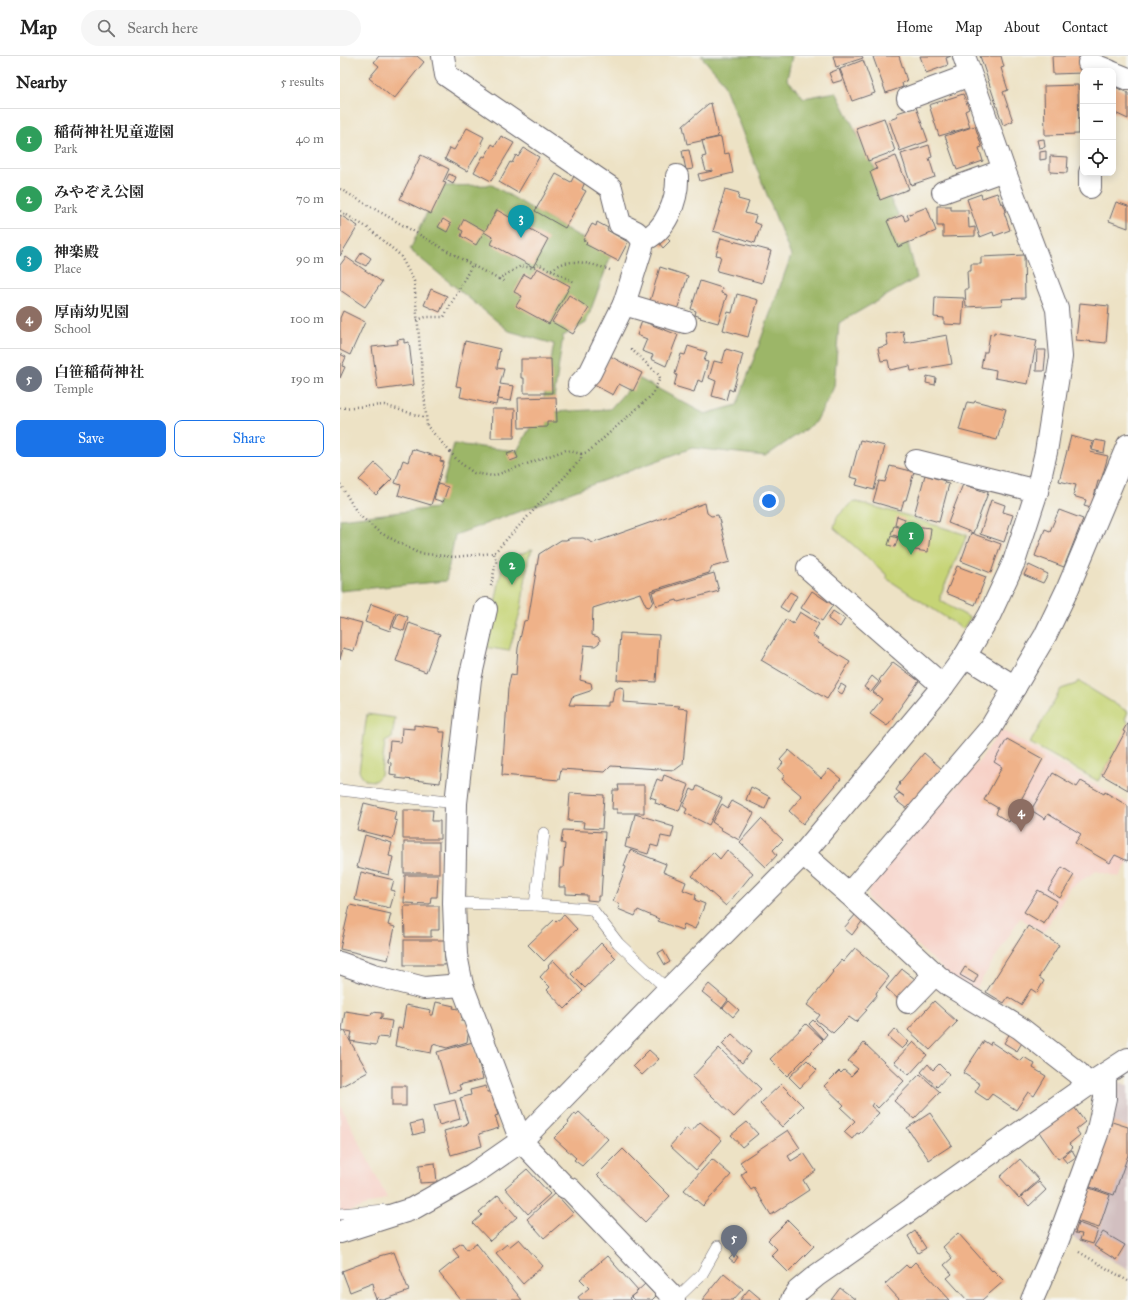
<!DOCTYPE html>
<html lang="en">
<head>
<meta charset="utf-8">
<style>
	body { margin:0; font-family:"IM FELL Great Primer","Noto Serif JP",serif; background:#f6f6f6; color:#222 }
	.controls { position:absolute; right:12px; top:12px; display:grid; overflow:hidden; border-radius:8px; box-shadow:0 2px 10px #0003 }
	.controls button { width:36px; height:36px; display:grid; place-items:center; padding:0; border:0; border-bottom:1px solid #e0e0e0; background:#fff; color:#222; font:20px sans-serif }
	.you { position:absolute; left:429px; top:445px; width:14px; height:14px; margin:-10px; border:3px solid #fff; border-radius:50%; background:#1a73e8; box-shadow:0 0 0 6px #1a73e833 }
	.badge { display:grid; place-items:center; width:26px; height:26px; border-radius:50%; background:#1a73e8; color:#fff; font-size:13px; font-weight:700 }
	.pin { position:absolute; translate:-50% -33px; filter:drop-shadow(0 1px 2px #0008) }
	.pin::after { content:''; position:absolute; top:21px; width:14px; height:12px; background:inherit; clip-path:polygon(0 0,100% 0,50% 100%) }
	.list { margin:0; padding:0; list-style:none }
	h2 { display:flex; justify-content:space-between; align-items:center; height:52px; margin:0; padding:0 16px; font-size:17px }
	h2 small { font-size:13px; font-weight:400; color:#767676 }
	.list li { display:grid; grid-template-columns:26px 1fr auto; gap:12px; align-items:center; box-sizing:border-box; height:60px; padding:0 16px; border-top:1px solid #e0e0e0 }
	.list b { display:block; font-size:15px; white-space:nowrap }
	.list p { margin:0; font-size:13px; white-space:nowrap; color:#767676 }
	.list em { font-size:13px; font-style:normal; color:#767676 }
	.actions { display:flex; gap:8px; padding:12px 16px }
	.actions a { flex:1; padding:9px 0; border:1px solid #1a73e8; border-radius:8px; text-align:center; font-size:14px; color:#1a73e8 }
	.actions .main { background:#1a73e8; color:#fff }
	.icon { flex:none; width:22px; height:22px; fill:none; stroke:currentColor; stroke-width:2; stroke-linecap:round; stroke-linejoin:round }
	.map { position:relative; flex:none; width:788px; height:1244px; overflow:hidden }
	header { display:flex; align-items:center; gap:24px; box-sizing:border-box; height:56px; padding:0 20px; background:#fff; border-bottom:1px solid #e0e0e0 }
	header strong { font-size:19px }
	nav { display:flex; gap:22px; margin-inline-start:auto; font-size:14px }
	.search { width:280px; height:36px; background:#f6f6f6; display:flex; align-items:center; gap:10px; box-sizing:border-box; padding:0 14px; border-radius:22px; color:#767676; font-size:15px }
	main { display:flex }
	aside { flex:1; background:#fff }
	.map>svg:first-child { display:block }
	.built { fill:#f7d1c7 }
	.industrial { fill:#d2bfc0 }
	.green { fill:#c6d476; stroke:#747b58 }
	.forest { fill:#9cb667; stroke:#5f6c51 }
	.building { fill:#efb289 }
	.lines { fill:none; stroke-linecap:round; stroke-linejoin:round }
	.lane-casing { stroke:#69656b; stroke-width:12 }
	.street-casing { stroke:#69656b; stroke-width:24 }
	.path { stroke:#69656b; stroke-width:2.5; stroke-dasharray:1 3; stroke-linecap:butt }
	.lane { stroke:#fff; stroke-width:11 }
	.street { stroke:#fff; stroke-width:22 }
</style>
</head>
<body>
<header>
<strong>Map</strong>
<div class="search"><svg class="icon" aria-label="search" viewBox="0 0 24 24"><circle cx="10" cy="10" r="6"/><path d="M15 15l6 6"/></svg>Search here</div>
<nav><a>Home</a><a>Map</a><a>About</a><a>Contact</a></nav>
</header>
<main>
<aside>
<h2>Nearby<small>5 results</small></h2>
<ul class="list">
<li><span class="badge" style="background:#2e9e5b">1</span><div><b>稲荷神社児童遊園</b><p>Park</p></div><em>40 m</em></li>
<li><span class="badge" style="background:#2e9e5b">2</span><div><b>みやぞえ公園</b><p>Park</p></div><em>70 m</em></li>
<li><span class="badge" style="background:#0f9aa8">3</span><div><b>神楽殿</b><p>Place</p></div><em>90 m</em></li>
<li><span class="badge" style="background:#8d6e63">4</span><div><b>厚南幼児園</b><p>School</p></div><em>100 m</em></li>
<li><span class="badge" style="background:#6b7280">5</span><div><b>白笹稲荷神社</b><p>Temple</p></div><em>190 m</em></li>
</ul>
<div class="actions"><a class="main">Save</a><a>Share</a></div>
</aside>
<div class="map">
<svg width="788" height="1244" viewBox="0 0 788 1244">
	<rect width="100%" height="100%" fill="#f6f6f2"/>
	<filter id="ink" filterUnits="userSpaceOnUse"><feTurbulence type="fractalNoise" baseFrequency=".025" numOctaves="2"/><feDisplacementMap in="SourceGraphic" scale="8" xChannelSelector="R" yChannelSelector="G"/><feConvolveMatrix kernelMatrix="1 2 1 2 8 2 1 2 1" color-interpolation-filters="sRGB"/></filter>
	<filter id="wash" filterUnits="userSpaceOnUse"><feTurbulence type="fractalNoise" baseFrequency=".012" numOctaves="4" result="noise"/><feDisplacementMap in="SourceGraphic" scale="16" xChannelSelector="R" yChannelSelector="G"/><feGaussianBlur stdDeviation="0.9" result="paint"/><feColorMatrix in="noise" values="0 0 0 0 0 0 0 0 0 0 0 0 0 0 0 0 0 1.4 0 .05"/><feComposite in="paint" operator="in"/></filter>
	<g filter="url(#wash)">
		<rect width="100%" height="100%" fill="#ede2c5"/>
		<g class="built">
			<path d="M662 674 788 747V806L779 821 756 815 731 831 703 877 680 862 634 936 616 926 528 843 529 828 640 704 660 675Z"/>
			<path d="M0 1048 47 1142 0 1159Z"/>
		</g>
		<path class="industrial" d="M780 1026 788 1030V1214L732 1181 734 1166 770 1066Z"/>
		<g class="green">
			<path d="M513 445 569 460 572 462 627 479 600 540 601 545 630 562 623 573 546 522 548 520 494 472 497 461Z"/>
			<path d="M193 493 189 500 181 553 169 595 144 591 153 559 163 505Z"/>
			<path d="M738 625 788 656 785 663 788 665V673L758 725 690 687 721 633 736 628Z"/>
			<path d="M27 658 55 662 52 682 45 686 41 719 35 725 25 724 19 715Z"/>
		</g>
		<path class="forest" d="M361 0H452L447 23 464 42 496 36 563 168 577 222 499 267 494 331 476 366 426 400 352 392 115 479 106 525 0 535V463L96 452 114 388 177 395 202 350 214 288 169 275 70 194 99 130 152 129 271 199 246 267 223 280 212 356 270 353 298 322 365 358 397 349 451 200 382 24Z"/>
		<g id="blocks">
			<g class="building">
				<path d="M39 0H77L84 6 54 43 29 22 39 10 34 6Z"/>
				<path d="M493 0H522L523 2 496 11Z"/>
				<path d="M535 0H559L567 25 562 27 563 31 546 37 533 1Z"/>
				<path d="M580 0H611L606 2 608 9 586 17Z"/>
				<path d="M640 0H661L664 11 661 12 668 34 663 36 673 65 663 69Z"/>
				<path d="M712 0H743V17L713 18Z"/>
				<path d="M523 4 535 37 512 45 500 13Z"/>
				<path d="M499 13 503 24 493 27 489 17Z"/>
				<path d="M738 29 739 78 705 79 704 30Z"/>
				<path d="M773 30 788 37V63L773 56Z"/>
				<path d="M623 38 629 53 625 55 630 71 599 80 589 49Z"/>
				<path d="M371 47 378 81 347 88 343 70 368 48Z"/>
				<path d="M576 51 588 85 560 95 549 64 558 61 557 57Z"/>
				<path d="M544 62 555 95 528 105 516 72Z"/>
				<path d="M635 70 642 91 639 92 643 105 617 114 605 80Z"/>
				<path d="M127 72 144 81 141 87 143 88 127 115 105 103 110 92 114 94Z"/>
				<path d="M161 80 174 87 151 125 134 116 143 100 145 101 152 88 155 90Z"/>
				<path d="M381 81 384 98 389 97 393 117 360 125 358 118 373 115V114L366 115 362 101 366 100 362 85Z"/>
				<path d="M704 83 705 91 699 92 697 84Z"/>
				<path d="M589 89 592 101 589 102 595 121 571 129 561 98Z"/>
				<path d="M184 92 199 101 178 137 159 126 170 106 172 107 176 99 178 101Z"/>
				<path d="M349 94 353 113 346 114 342 95Z"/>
				<path d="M706 95V103L700 104V96Z"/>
				<path d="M81 99 109 113 103 126 106 127 91 158 60 143Z"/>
				<path d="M556 100 569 133 540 144 530 116 537 113 534 108Z"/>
				<path d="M710 100 728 101 727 117 710 116Z"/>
				<path d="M109 118 116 121 113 128 106 124Z"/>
				<path d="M216 118 231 126 234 120 245 126 242 133 246 135 225 172 195 155Z"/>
				<path d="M385 133 399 137 398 143 409 146 405 157 416 160 414 166 421 169 415 187 400 182V183L373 175 382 147H381Z"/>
				<path d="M657 137 661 148 663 147 666 155 664 156 670 174 654 180 653 176 640 181 627 143 641 138 642 142Z"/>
				<path d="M776 146 788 150V172L769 165Z"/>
				<path d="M597 150H611V154H628L629 172 635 171V180L603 181V170H597Z"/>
				<path d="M587 151 596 175 558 191 547 165 563 159 565 165 569 163 567 159Z"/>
				<path d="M157 154 208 183 193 211 151 188 154 182 144 176 136 189 121 180 123 175 119 173 124 163 145 175Z"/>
				<path d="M0 159 18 170 0 200Z"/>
				<path d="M103 163 111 168 107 176 98 171Z"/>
				<path d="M257 166 268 172 267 174 288 186 278 205 245 188 247 186 243 184 252 168 256 170Z"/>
				<path d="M325 180 330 185 323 192 319 187Z"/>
				<path d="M381 182 431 195 422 227 377 215 381 200 376 199Z"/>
				<path d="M22 196 31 202 26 210 16 205Z"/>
				<path d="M684 199 685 242 661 243 662 249 626 251 625 233H628L627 215H631V208H641V201Z"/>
				<path d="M6 201 42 226 25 251 0 234V209Z"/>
				<path d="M320 211 348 220 337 254 310 245Z"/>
				<path d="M197 212 230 230 209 268 176 250 182 240 174 236 184 218 191 222Z"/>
				<path d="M360 225 382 232 381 237 387 239 378 267 360 262 361 261 355 259 356 255 351 253Z"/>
				<path d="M91 233 107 240 100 256 84 249Z"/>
				<path d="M397 238 418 244 408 281 383 274 388 256 392 257Z"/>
				<path d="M229 239 249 252 233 278 212 266Z"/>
				<path d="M595 241 624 242 622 269 604 268V262L594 261Z"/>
				<path d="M740 247 769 250 766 287 736 284Z"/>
				<path d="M3 255 25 266 10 299 0 294V262Z"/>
				<path d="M302 265 338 279 326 310 311 303 313 299 302 295 307 283 297 279Z"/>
				<path d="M563 275 565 287 607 279 612 308 571 315 570 310 550 314 548 304 541 305 538 292 548 289 546 278Z"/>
				<path d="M654 276 697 284 688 328 655 322 656 314 641 311 644 296H647L650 278 654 279Z"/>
				<path d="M64 283V287L69 286 74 329 38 334 32 291 58 288 57 284Z"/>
				<path d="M125 285 160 293 157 312 164 313 160 328 174 330 171 345 158 343 160 331 156 349 120 341 122 331 116 330Z"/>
				<path d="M348 290 367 296 364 305 368 306 362 326 358 324 354 336 334 330 337 319 335 318 341 298 345 299Z"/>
				<path d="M386 293 403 298 393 335 389 333 386 344 372 340 376 325 369 322 374 305 382 307Z"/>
				<path d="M697 294H706L704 315H696Z"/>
				<path d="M0 298 6 301 2 310 5 311 0 322Z"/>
				<path d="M270 300 302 317 293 335 279 328 273 339 254 329Z"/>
				<path d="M181 303H211L212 337H184V322H181Z"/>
				<path d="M587 320 596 322 595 329 586 327Z"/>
				<path d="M216 341 217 366H207V371L179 372 178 342Z"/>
				<path d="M635 345 666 353 657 384 619 374 627 346 634 347Z"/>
				<path d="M152 353H175L174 382H151Z"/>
				<path d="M731 380 753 386 750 396 768 400 761 425H758L751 452 744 450 746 444 733 440 736 429 719 425Z"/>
				<path d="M520 384 545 390 534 434 516 429 518 423 510 421Z"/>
				<path d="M755 384 766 386 764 397 752 394Z"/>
				<path d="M72 393 101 402 100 405 104 406 91 449 58 439 61 429 55 427 63 404 68 406Z"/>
				<path d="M175 395 178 402 170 405 167 398Z"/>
				<path d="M35 407 52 423 36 439 19 424Z"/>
				<path d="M550 410 574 416 566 444H564L561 454 533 446 539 425 545 426Z"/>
				<path d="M585 419 605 425 604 427 609 428 599 466 574 459Z"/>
				<path d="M98 428 108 431 103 446 94 443Z"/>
				<path d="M623 428 648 437 633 477 608 467Z"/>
				<path d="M651 444 665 449 663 456 673 459 664 486 640 478Z"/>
				<path d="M365 447 367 457 371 460 378 459 390 506 372 511 369 517 310 535 313 545 311 549 309 551 306 550 300 537 253 552 252 579 258 581 260 584 259 587 255 590 244 589 240 624 251 627 252 632 250 635 232 641 229 649 268 650V646H272L274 634 280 631 283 632 284 634 283 646 339 650 338 652 348 653 343 708 335 714 271 710 265 716 221 713 219 724 162 719 168 632 171 618 176 619 178 592 184 565 188 564 199 498 221 484H226L231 482H243L253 487Z"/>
				<path d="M719 454 743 463 724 511 695 500 705 473 710 475Z"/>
				<path d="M557 460 565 463 562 471 555 468Z"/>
				<path d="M554 470 562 472 559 481 551 478Z"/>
				<path d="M573 470 591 472 588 496 569 493Z"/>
				<path d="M631 477 661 488 651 517 621 505Z"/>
				<path d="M551 480 558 482 555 491 548 489Z"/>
				<path d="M689 509 708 518 703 527 684 519Z"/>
				<path d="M617 510 646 521 635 549 606 537Z"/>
				<path d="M374 517 379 535 338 546 337 544 316 550 312 536Z"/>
				<path d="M472 535 493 549 482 565 461 552Z"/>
				<path d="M450 536 457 540 448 556 440 551Z"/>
				<path d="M31 548 56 557 50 575 25 566Z"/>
				<path d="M493 555 505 563 500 571 488 563Z"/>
				<path d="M460 556 479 568 472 579 478 583 477 586 510 606 487 643 421 604 446 563 453 568Z"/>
				<path d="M58 557 68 561 64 575 53 571Z"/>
				<path d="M0 561 22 567 14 595 3 592 0 603Z"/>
				<path d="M69 567 100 578 86 616 56 605Z"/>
				<path d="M280 577 319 579 316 626 277 624Z"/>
				<path d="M553 606 579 625 547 670 530 658 542 643 533 636 541 626 539 624Z"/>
				<path d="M532 620 539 626 531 636 524 631Z"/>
				<path d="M501 628 506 631 502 638 497 635Z"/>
				<path d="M788 666V734L762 719 785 676 783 675Z"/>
				<path d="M74 669 99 672V676H105L100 727 56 722V719L50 718 51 707 48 706 50 685 61 686 62 672 74 673Z"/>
				<path d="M667 683 703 703 669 766 656 758 658 752 644 744 662 711 654 706Z"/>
				<path d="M449 694 481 722 489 713 501 723 463 768 449 755 462 740 442 723 445 719 438 713 443 707 440 704Z"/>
				<path d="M584 697 602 713 567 753 554 743 559 737 565 741 556 734 560 728 559 727Z"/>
				<path d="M713 717 737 731 741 725 764 738 765 736 788 750V805L775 799 770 807 735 787 741 778 708 758 705 763 691 754Z"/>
				<path d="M324 719 349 729 339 755 315 747 316 743 310 741 317 723 322 725Z"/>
				<path d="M278 729H304V757H277V753H272L273 734H279Z"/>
				<path d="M357 730 382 742 369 769 345 757 347 753 343 750 351 733 355 735Z"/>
				<path d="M411 731 430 741 425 753 406 744Z"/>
				<path d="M230 737 264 739 262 773 243 772 244 766 228 765Z"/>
				<path d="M392 745 414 757 399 784 380 773 381 772 372 766 382 748 388 752Z"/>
				<path d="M24 747 56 755 54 764 57 765 53 783 17 774Z"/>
				<path d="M63 754H93L92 765H100V783H63Z"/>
				<path d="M295 758 325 767 324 768 334 771 331 782 321 780 318 791 311 789 308 798 285 791 287 782 289 783Z"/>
				<path d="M421 763 443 784 433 794 437 799 426 811 400 786Z"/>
				<path d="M223 774 265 776 261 840H258V845L247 844V839L226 838V831H219L220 812H223L225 788 221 787Z"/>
				<path d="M25 779 52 787 49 800 53 801 49 819 17 811Z"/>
				<rect x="64" y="786" width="35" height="31"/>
				<path d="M290 794 326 808 323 816 346 826 343 834 356 839 355 844 365 848 355 873 344 868 342 874 318 865 319 863 298 854 295 860 278 853 280 848 273 845 286 811 284 810Z"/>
				<path d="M387 794 413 817 386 850 352 820 373 796 380 803Z"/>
				<path d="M722 811 734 819 720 842 708 834Z"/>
				<path d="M21 816 54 824 51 834 55 835 50 852 15 844Z"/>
				<path d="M65 819H98L97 841H91L90 848 64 847Z"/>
				<path d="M698 834 717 845 704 868 684 856Z"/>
				<path d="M10 849 51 858 48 869 55 871 48 904 0 893Z"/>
				<path d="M64 850H99V874H91V881H65Z"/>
				<path d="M516 858 523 864 512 879 504 872Z"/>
				<path d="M224 859 237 873 204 905 188 889 214 864 216 866Z"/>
				<path d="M688 870 719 889 699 921 704 925 697 937 691 933 681 949 668 941 664 947 646 936Z"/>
				<rect x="64" y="884" width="41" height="25"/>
				<path d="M261 887 276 902 245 932 231 918Z"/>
				<path d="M515 892 549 921 536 937 537 939 525 953 527 954 516 966 509 961 493 977 476 964 480 959 467 949 493 916 492 915 501 904 503 906Z"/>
				<path d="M323 894 330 906 325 909 318 897Z"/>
				<path d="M213 904 243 935 225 953 207 934 210 931 200 921 209 911 208 910Z"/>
				<path d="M625 911 638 919 634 927 620 919Z"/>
				<path d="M562 913 575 923 558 943 546 932Z"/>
				<path d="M369 928 388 944 382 952 362 936Z"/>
				<path d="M389 945 399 954 393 961 383 952Z"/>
				<path d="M594 945 617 966 590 994 568 974Z"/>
				<path d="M96 946 114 950 113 952 123 954 121 965 127 966 130 968 127 986 107 992 93 988 91 997 55 990 58 972 62 973 66 949 91 954 90 959H93Z"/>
				<path d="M5 955 31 959 32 956 42 957V961H41L40 963 52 965 49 982 38 981 36 989 10 985 28 1016 0 1031V977L5 975 10 985 12 976 2 974Z"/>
				<path d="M473 964 487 978 483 983 469 968Z"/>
				<path d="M466 968 483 984 447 1020 430 1003Z"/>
				<path d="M555 973 569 986 562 993 548 981Z"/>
				<path d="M670 977 683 985 677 995 664 987Z"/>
				<path d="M392 978 411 996 402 1007 382 988Z"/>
				<path d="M644 985 650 989 651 986 680 1005 684 1001 695 1008 693 1012 706 1020 694 1040 688 1036 676 1054 652 1038 647 1044 635 1036 640 1028 623 1017Z"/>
				<path d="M133 986 143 1023 119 1029 121 1034 109 1037 97 996Z"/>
				<path d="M573 986 587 999 569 1019 554 1006Z"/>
				<path d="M524 987 564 1025 538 1052 533 1047 531 1050 539 1057 519 1078 517 1077 512 1083 504 1076 515 1065 501 1052 504 1049 484 1030 499 1015 501 1017 504 1014 511 1020 518 1013 508 1005Z"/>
				<path d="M379 992 421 1033 394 1061 352 1021Z"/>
				<path d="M309 994 319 1003 302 1019 293 1010Z"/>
				<path d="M467 1004 477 1014 460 1032 449 1021Z"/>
				<path d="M588 1008 593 1014 599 1008 609 1018 597 1031 581 1016Z"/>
				<path d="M580 1018 600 1036 574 1063 554 1045Z"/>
				<path d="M441 1028 463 1050 442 1071 420 1048Z"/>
				<rect x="52" y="1030" width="14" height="20"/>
				<path d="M146 1030 147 1036H151L158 1059 155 1060 159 1072 139 1078 142 1090 111 1099 104 1075 128 1068 120 1042 131 1039 130 1034Z"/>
				<path d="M115 1044 120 1063 99 1069 94 1049Z"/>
				<path d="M734 1051 745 1066 736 1073 740 1079 729 1088 733 1092 718 1103 699 1076Z"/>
				<path d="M239 1056 268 1083 242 1110 234 1104 236 1102 214 1082 229 1067 228 1066 235 1057 236 1059Z"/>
				<path d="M590 1057 612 1089 589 1104 567 1072Z"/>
				<path d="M82 1065 84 1076 73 1079 70 1068Z"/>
				<path d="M360 1066 382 1084 356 1114 330 1090 346 1072 351 1076Z"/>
				<path d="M407 1066 418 1078 402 1091 391 1079Z"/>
				<path d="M772 1066 788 1071V1099L774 1139 750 1131Z"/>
				<path d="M448 1074 460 1092 448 1100 451 1105 464 1097 476 1115 463 1124 469 1134 431 1159 414 1132 411 1134 401 1119 406 1115 400 1106Z"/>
				<path d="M283 1093 330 1140 305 1166 257 1119Z"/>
				<path d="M732 1094 736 1101 727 1107 722 1101Z"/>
				<path d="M372 1103 391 1119 363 1150 344 1134Z"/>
				<path d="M680 1103 699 1124 679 1142 660 1121Z"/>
				<path d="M95 1107 97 1126 80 1127 79 1109Z"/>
				<path d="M187 1113 210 1138 188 1158 165 1132Z"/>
				<path d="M699 1126 706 1134 689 1150 681 1141Z"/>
				<path d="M749 1132 770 1139 759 1172 737 1165Z"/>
				<path d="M215 1137 233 1157 204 1182 187 1163Z"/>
				<path d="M158 1139 177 1161 150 1185 133 1167 142 1159 139 1156Z"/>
				<path d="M448 1164 474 1190 448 1216 431 1199 437 1193 428 1184Z"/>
				<path d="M738 1167 758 1174 753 1188 740 1184 742 1178 735 1177Z"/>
				<path d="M575 1175 586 1192 578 1197 568 1180Z"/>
				<path d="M763 1176 785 1189 776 1204 754 1190Z"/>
				<path d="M618 1177 652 1215 653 1214 664 1225 642 1244H627L607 1222 612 1218 604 1209 612 1202 603 1191Z"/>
				<path d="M179 1183 203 1210 183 1228 156 1197 167 1188 169 1191Z"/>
				<path d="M122 1187 127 1194 136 1187 182 1244H121L99 1217 119 1201 113 1193Z"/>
				<path d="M54 1196 69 1235 44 1244H39L38 1241 36 1243 32 1232H34L33 1227 10 1236 2 1215 39 1201V1200Z"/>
				<path d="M394 1198 398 1201 394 1207 389 1203Z"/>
				<path d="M267 1200 298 1235 289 1242 291 1244H240L238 1241 249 1232 240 1223Z"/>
				<path d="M575 1206 610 1244H560L545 1228 566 1209 569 1212Z"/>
				<path d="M384 1217 403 1233 393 1244H362Z"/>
				<path d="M305 1228 316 1240 312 1244H294L291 1241Z"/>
				<path d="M500 1232 516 1244H491Z"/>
				<path d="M409 1233 422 1244H400Z"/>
			</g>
		</g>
	</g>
	<g filter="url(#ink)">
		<use href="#blocks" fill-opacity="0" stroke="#69656b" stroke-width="1"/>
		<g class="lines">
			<defs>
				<g id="lane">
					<path d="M0 734 116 747"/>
					<path d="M114 847 195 849 252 853 278 887 328 934"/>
					<path d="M195 849 204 777"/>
					<path d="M0 1158 44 1154"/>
					<path d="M335 1244 362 1218 378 1190"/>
				</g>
				<g id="street">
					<path d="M103 0 106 19 271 132 280 168 296 176 303 184C326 176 338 143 337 120"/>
					<path d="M749 7 769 15"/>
					<path d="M773 17 788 23"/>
					<path d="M568 42 630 19"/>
					<path d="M750 117V131"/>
					<path d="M603 136 664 114"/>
					<path d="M303 184 302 191 284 248 345 266"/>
					<path d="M239 329 250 317 284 248"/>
					<path d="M576 405 697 435"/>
					<path d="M468 512 603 630"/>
					<path d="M146 553 130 623 116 747 114 847 116 899 122 929 181 1085 225 1131 230 1133 332 1240 334 1244"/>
					<path d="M625 600 675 631"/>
					<path d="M463 798 509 838 595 918 610 930 680 972 738 1017 748 1029"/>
					<path d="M509 838 650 673 705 580 728 532 788 389"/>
					<path d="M0 907 34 919 84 932 122 929"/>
					<path d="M568 946 595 918"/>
					<path d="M0 1176 72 1153 132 1119 181 1085 328 934 463 798 603 630 625 600 649 560 674 506 697 435 706 396 721 301 717 253 664 114 624 0"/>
					<path d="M452 1244 458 1235 476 1220 748 1029 788 1003"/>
					<path d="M692 1244 718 1184 757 1078 765 1042V1018"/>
				</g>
			</defs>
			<use href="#lane" class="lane-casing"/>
			<use href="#street" class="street-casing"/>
			<g class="path">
				<path d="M0 133 132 209"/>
				<path d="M0 155 28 172 60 199 74 225 87 370 119 406 134 417 153 420 226 394 241 398V403L154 497 114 501 78 497 39 476 18 458 0 428"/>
				<path d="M211 214 234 226"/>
				<path d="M159 223 165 226"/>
				<path d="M77 264 86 261H104L132 209 158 223 181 210 193 212 198 208 210 214C215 212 220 208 225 207 239 204 256 209 270 214"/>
				<path d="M0 352 44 349 86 362"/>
				<path d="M241 398 248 396 312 339 320 322 319 319 290 292"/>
				<path d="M151 530 156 506 154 497"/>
				<path d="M739 1196 788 1225"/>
			</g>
			<use href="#lane" class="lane"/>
			<use href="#street" class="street"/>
		</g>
	</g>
</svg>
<div class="controls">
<button>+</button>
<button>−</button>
<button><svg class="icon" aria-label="locate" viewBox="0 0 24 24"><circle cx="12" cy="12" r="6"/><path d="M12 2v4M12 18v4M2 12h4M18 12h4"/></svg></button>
</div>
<div class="you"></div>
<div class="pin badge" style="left:571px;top:499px;background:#2e9e5b">1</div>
<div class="pin badge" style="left:172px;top:529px;background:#2e9e5b">2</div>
<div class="pin badge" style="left:181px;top:182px;background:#0f9aa8">3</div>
<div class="pin badge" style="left:681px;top:776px;background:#8d6e63">4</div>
<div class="pin badge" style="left:394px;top:1202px;background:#6b7280">5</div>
</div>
</main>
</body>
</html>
